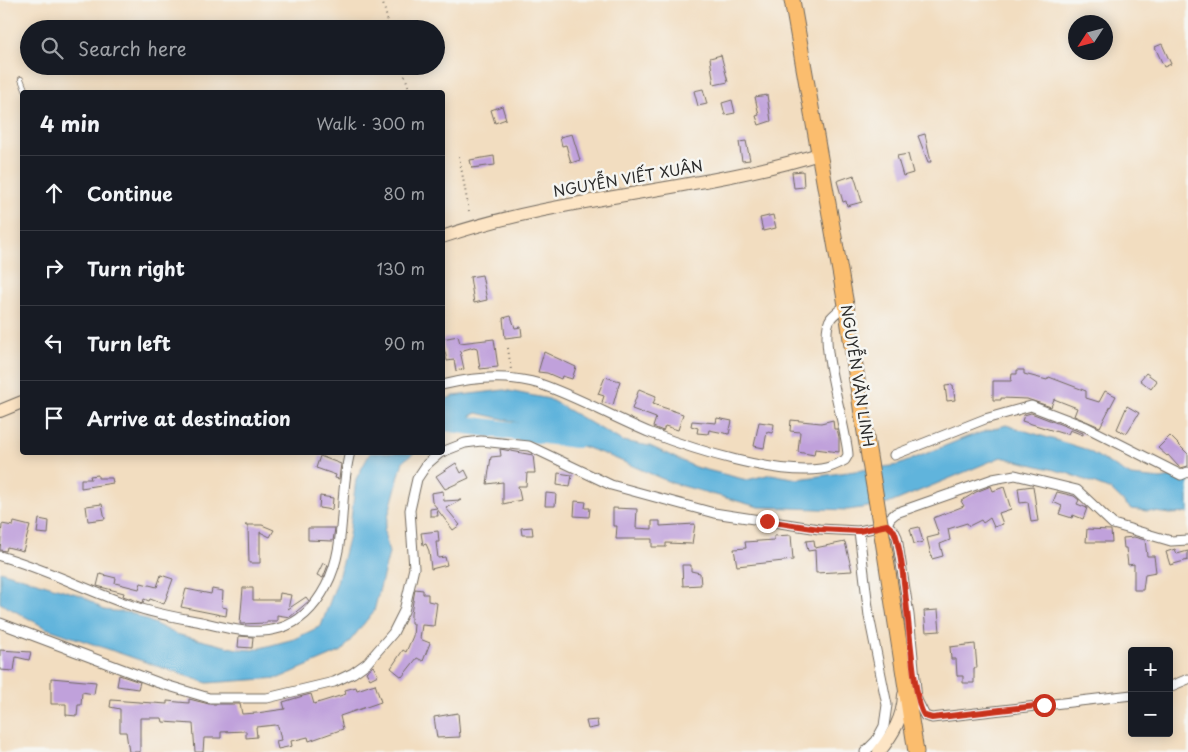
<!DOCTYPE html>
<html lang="en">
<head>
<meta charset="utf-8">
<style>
	body { margin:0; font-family:"Playpen Sans",sans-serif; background:#242831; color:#f1f3f6 }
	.controls { position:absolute; right:15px; bottom:15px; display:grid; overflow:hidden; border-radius:5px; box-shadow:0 2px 12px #0003 }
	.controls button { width:45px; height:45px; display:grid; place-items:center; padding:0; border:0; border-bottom:1px solid #363941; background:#171b24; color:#f1f3f6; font:25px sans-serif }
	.compass { position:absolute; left:1068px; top:15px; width:45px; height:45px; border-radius:50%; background:#171b24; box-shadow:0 2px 12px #0003; rotate:234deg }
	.stop { position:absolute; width:15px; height:15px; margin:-11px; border:4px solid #c8321e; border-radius:50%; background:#fff }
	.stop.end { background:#c8321e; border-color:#fff; box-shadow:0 1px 5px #0008 }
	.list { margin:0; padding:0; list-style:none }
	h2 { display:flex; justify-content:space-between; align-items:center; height:65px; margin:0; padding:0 20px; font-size:21px }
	h2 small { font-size:16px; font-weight:400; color:#9ea1a6 }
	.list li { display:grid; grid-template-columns:32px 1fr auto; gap:15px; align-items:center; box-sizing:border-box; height:75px; padding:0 20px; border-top:1px solid #363941 }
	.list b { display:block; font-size:19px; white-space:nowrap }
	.list em { font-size:16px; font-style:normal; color:#9ea1a6 }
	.icon { flex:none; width:28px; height:28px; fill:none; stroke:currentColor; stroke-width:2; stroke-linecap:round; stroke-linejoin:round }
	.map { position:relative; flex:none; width:1188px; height:752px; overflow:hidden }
	.search { position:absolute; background:#171b24; box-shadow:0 2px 12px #0003; left:20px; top:20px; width:425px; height:55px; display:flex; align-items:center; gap:12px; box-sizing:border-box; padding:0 18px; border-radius:28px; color:#9ea1a6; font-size:19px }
	.panel { position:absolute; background:#171b24; box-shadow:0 2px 12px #0003; left:20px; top:90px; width:425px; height:365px; border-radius:5px }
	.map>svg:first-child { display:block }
	.water { fill:#60b4dc; stroke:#467084 }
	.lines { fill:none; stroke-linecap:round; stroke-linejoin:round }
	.river { stroke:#60b4dc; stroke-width:18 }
	.building { fill:#c0a1db }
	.lane-casing { stroke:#71695f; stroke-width:6 }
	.street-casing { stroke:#71695f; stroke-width:11 }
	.secondary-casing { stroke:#71695f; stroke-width:14 }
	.highway-casing { stroke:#71695f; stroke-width:17 }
	.path { stroke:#71695f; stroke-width:2; stroke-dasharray:1 4; stroke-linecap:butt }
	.lane { stroke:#fff; stroke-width:4.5 }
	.street { stroke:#fff; stroke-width:9 }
	.secondary { stroke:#fde5c5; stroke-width:12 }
	.highway { stroke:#fbbd6e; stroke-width:15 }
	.highway-bridge-casing { stroke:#71695f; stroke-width:17; stroke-linecap:butt }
	.highway-bridge { stroke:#fbbd6e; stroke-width:15 }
	.route { stroke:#c8321e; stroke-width:6 }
	.labels { text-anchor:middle; stroke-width:5; stroke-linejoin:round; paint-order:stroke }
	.street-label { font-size:15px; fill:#2b2b2b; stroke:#f6f6f2 }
</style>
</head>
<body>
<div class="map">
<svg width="1188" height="752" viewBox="0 0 1188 752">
	<rect width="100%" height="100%" fill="#f6f6f2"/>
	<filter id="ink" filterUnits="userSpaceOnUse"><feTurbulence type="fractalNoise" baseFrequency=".02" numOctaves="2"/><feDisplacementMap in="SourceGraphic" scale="10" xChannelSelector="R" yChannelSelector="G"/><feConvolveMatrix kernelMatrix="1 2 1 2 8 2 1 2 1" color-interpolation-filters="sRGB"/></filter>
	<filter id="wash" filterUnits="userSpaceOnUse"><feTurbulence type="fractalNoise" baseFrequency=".0096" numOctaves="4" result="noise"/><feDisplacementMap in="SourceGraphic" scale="20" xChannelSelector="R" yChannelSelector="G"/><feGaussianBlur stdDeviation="1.12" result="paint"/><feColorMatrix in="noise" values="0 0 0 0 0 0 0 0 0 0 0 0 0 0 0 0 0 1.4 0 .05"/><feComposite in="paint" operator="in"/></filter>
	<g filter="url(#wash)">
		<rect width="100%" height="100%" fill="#f2ddc0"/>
		<g class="water">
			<path d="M504 390 549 399 622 441 650 446 695 467 747 480 771 474 798 479 898 465 967 437 1006 425 1085 449 1131 476 1161 479 1188 474V513L1170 514 1131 509 1111 490 1067 473 1001 457 888 504 848 510 759 507 672 483 612 457 512 421 477 413 443 431V400L454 396Z"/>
			<path d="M370 453H414L403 461 384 531 389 553 374 611 342 651 279 678 207 683 46 628 0 603V571L83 596 104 610 132 613 176 634 237 649 253 650 294 639 321 626 337 582 349 535 356 479Z"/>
		</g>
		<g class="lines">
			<path class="river" d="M442 422 576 439"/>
		</g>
		<g id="blocks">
			<g class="building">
				<path d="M1162 44 1171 64 1164 67 1155 47Z"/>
				<path d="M721 55 728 82 714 85 710 58Z"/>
				<path d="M703 89 707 104 698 106 694 91Z"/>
				<path d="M767 95 771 121 759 125 756 116 759 115 755 97Z"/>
				<path d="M732 100 735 113 725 115 722 103Z"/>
				<path d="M502 106 506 119 495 123 491 110Z"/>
				<path d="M572 134 580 160 571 163 566 145 562 146 560 137Z"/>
				<path d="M925 134 931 162H928L918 136Z"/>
				<path d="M746 141 750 160 742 161 739 142Z"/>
				<path d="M908 154 913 173 903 176 897 156Z"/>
				<path d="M494 156 495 165 472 168 470 160Z"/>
				<path d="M803 171 804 187 794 188 792 172Z"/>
				<path d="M854 175 862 202 847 206 846 201 843 202 837 181Z"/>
				<path d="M773 215 776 228 763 231 760 218Z"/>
				<path d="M482 275 487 300 474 303 470 277Z"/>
				<path d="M511 316 515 328 521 327 522 336 505 338 503 318Z"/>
				<path d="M458 336 460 343 494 339 498 367 480 369 477 348 474 347 460 351 464 369 456 371 454 360 447 361 442 339Z"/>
				<path d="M544 352 576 367 572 379 562 376 561 379 547 373 538 372Z"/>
				<path d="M1017 370H1024V374L1047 380 1049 377 1086 391V398L1099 402 1105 391 1116 396 1100 427 1074 416 1077 408 1054 399 1051 407 1027 399 1001 398V400H993V381H1011L1012 374H1017Z"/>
				<path d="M1146 373 1157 381 1151 389 1140 380Z"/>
				<path d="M605 377 620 381 613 405 602 402 604 396 598 394Z"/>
				<path d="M953 385 955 400 947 401 945 386Z"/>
				<path d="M639 389 656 396 653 404 683 414 678 430 665 426 663 431 653 427 656 418 632 409Z"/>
				<path d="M1127 406 1139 413 1126 434 1117 429Z"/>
				<path d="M1031 413 1083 433V435L1070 430 1068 434 1061 433 1022 421 1024 415Z"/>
				<path d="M717 418 732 421 729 434 709 430 708 434 697 433 698 428 691 426 692 421 716 423Z"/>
				<path d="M791 420 821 423 833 420 834 429H837L839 437V452L815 449 814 455 798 452 800 432 790 431Z"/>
				<path d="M759 422 774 424 773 433 767 432 764 448 754 446Z"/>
				<path d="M1170 436 1188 454V466L1181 468 1178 466 1168 455 1167 456 1158 448Z"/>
				<path d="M500 449 533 455 535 473H527L526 486H518L521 500 503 504V482L487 484 491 457 501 456Z"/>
				<path d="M320 456 341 464 339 479 335 478 336 475 316 468Z"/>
				<path d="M456 463 461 473 465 470 469 478 445 489 436 476Z"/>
				<path d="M558 473 572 475 570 487 557 485Z"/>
				<path d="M98 475V478H112L113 483 81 488V479H91L90 476Z"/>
				<path d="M991 486 993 491 1004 487 1011 509 999 513 1003 524 994 527 990 518 983 523 981 520 969 526 967 523 948 529 950 540 940 544 943 556 932 559 927 538 939 535 933 518 964 506 961 501 976 492Z"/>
				<path d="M1033 486 1038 521 1031 522 1028 502 1020 503 1018 488Z"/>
				<path d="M443 491 444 501 461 500 446 508 460 525 453 530 437 509 438 516H430V509L437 508 432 502 431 493Z"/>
				<path d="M1057 492 1074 496 1079 500 1077 504 1087 508 1083 519 1073 515 1072 518 1059 514 1062 506 1053 502Z"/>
				<path d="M546 493 556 494 555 506H545Z"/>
				<path d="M320 496 333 498 332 510 319 508Z"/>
				<path d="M575 501 586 502 585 508H590L589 517 574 516Z"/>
				<path d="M102 504 105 519 88 521 86 506Z"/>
				<path d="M613 508 637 509 636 528 652 529V521H660V526L695 524 692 544 666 543V547H652V539H616L617 526H613Z"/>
				<path d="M39 519 49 521 48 534 37 533Z"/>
				<path d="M14 522 30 526 23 551 7 547 6 551 0 550 2 524 13 526Z"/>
				<path d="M245 525H262L274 530 270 537 260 532V563H249L248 527Z"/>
				<path d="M532 527 533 535H522L521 528Z"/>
				<path d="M919 527 923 542 914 544 910 529Z"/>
				<path d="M308 528H335L333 541 308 540Z"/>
				<path d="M1087 529 1111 530 1112 542H1086Z"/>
				<path d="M438 531 439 542H436L438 558 445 557 447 565 431 569 429 551 426 544 423 545 421 533Z"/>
				<path d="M791 535 793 560 737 566 734 549 746 548 745 542 774 540V536Z"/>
				<path d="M1134 537 1145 540 1147 556H1154L1156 572 1145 574 1143 590H1134V564L1128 565 1126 548H1124L1123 538Z"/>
				<path d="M814 540 815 548 845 542 852 571 816 573 815 550 808 551 806 541Z"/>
				<path d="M1175 549 1177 554 1188 551V560L1170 565 1166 552Z"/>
				<path d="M323 563 328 565 323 578 317 575Z"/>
				<path d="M682 565H691V571L700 573 701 585 683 586Z"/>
				<path d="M100 574 116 578 115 583 139 589 141 583 157 587 161 575 173 579 164 604 150 599 149 601 144 599 143 603 123 596 124 593 97 586Z"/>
				<path d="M243 588H253V600H279L280 593 291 595 288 609 306 597 309 601 290 617 277 615V621H267V623L240 624Z"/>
				<path d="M186 589 211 594 212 589 223 591 222 607 227 608 226 616 181 607Z"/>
				<path d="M415 589 423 590V594H428V601L437 603 434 626 422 625 420 639 430 643 423 661 417 658 402 677 391 668 403 650 406 652 413 636 414 624 411 623V614Z"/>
				<path d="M938 610 940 631 926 632 924 611Z"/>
				<path d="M239 636 253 637 252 648 238 647Z"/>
				<path d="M975 644 977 668H974V683H963V676H957L956 659H951L950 647Z"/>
				<path d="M0 650 31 652 29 660 16 657 14 671 0 670Z"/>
				<path d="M373 666 378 675 370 679 366 672Z"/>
				<path d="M119 675 140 682 138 689 117 686Z"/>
				<path d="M51 678 96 682 94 694 82 692 81 705H78L77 716 66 715V704H51Z"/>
				<path d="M375 684 381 702 340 716 343 729 309 741 308 737 291 741 292 746 278 749 276 741 281 740 278 726 275 725 256 727 257 737 246 738V731L221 732V738H204L203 752H195L193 724 163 722 162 718H140V752H129L126 732H120V709L110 707 111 700 167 704V701L189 703V699L209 704H240L242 714 257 713 285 709 283 702 303 696 311 694 314 704 346 694 345 690 356 687 357 690Z"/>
				<path d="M458 713 460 737 437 738 434 717Z"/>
				<path d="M597 720 598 727 588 729 586 721Z"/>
			</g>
		</g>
	</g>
	<g filter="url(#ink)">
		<use href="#blocks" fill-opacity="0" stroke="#71695f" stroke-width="1"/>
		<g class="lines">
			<defs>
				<path id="lane" d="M21 79 26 92"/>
				<g id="street">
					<path d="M442 385C475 377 508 374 540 384 578 397 614 418 651 433 695 450 774 475 821 469 829 468 838 464 845 460L848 455C847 428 816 337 831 318 835 313 841 309 846 305"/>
					<path d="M442 452 465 443 481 441 529 446 611 485 714 513 819 529 859 531 887 525 894 531 897 537 909 615 917 700 925 716 932 718 1132 695"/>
					<path d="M894 455 985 419 1031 406 1086 427 1181 475 1188 472"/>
					<path d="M887 525 890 518 896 513 993 479 1015 475 1077 490 1113 524 1171 541 1188 540"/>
					<path d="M859 531 869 616 887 705 884 726 876 741 865 752"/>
					<path d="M0 556C43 568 82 588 124 603 149 613 176 617 201 622 226 628 254 636 280 628 301 622 316 605 326 586 348 545 338 496 350 452"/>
					<path d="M0 623 159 683 209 698H267L334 682 353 673 367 663 393 633 404 611 414 568 410 510 417 479 427 464 441 452"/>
					<path d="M1169 687 1188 679"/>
				</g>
				<g id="secondary">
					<path d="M442 237C565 195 696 192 819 154"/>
					<path d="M0 411 22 402"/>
					<path d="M879 752C893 734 903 718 904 695"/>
				</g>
				<g id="highway">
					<path d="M792 0 846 305 862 414"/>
					<path d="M885 553 916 752"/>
				</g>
			</defs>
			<use href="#lane" class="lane-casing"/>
			<use href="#street" class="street-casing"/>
			<use href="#secondary" class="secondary-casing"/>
			<use href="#highway" class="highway-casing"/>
			<g class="path">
				<path d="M382 0 390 29"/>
				<path d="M402 66 410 92"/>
				<path d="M459 156 469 211"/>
				<path d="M508 348 511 370"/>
			</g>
			<use href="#lane" class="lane"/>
			<use href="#street" class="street"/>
			<use href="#secondary" class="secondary"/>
			<use href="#highway" class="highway"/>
			<defs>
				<path id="highway-bridge" d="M862 414 885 553"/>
			</defs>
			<use href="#highway-bridge" class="highway-bridge-casing"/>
			<use href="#highway-bridge" class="highway-bridge"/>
		</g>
	</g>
	<g class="lines" filter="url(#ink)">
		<path class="route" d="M767 521 819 529 859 531 887 525 894 531C908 564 910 703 925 716L932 718 1044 705"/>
	</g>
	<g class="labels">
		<g class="street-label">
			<text transform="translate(628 179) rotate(-10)" y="5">NGUYỄN VIẾT XUÂN</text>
			<text transform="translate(857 376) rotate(81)" y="5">NGUYỄN VĂN LINH</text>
		</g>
	</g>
</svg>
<div class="controls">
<button>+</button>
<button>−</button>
</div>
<svg class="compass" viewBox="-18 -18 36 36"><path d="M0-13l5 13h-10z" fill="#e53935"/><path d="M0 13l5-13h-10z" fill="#9ea1a6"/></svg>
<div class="stop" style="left:1044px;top:705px"></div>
<div class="stop end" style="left:767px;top:521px"></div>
<div class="search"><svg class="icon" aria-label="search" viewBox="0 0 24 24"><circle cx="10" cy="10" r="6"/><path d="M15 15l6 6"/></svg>Search here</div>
<section class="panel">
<h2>4 min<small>Walk · 300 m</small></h2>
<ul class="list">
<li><svg class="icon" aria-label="ahead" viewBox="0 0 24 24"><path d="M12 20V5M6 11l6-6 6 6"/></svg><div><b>Continue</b></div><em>80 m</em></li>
<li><svg class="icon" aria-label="right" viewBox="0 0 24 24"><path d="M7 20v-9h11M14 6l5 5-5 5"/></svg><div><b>Turn right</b></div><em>130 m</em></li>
<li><svg class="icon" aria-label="left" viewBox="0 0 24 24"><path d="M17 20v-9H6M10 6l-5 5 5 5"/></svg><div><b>Turn left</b></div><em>90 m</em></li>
<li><svg class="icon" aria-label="arrive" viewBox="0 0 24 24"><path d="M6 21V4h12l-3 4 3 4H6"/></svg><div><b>Arrive at destination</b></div></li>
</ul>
</section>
</div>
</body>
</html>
